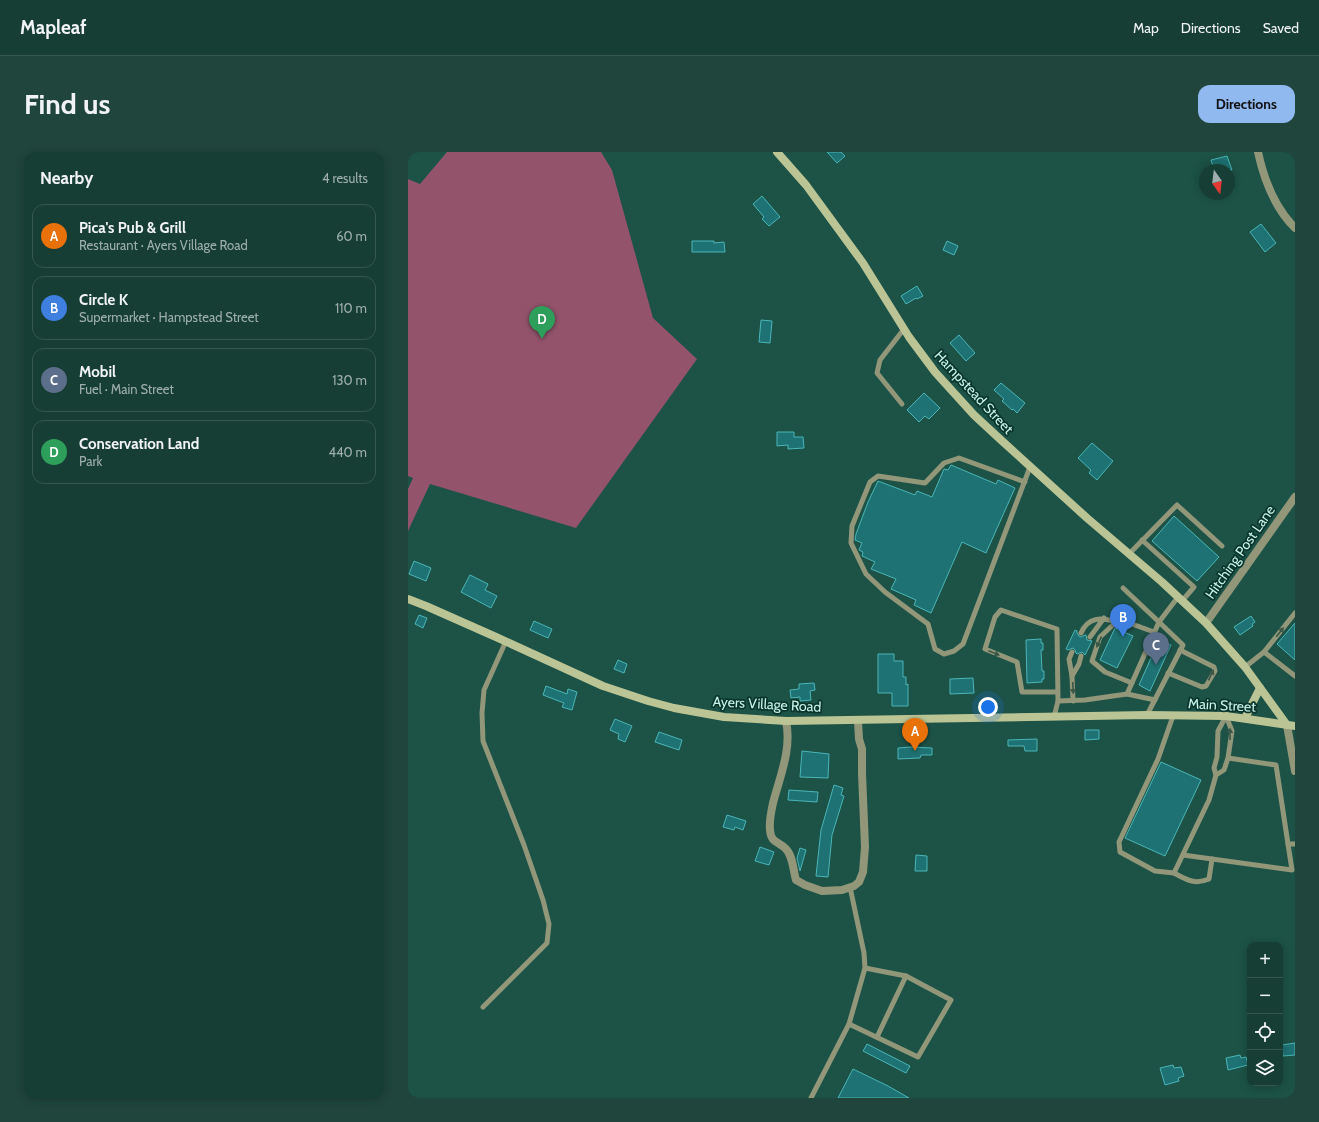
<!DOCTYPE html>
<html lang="en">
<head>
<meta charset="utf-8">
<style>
	body { margin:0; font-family:Cabin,sans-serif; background:#1f453c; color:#f1f3f6 }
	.controls { position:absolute; right:12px; bottom:12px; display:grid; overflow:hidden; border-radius:8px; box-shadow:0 2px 10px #0003 }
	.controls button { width:36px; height:36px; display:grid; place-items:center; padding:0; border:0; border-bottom:1px solid #35574f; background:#163e34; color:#f1f3f6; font:20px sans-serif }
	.compass { position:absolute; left:791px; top:12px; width:36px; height:36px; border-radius:50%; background:#163e34; box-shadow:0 2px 10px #0003; rotate:166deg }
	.you { position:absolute; left:580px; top:555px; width:14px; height:14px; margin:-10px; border:3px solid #fff; border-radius:50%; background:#1a73e8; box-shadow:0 0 0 6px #1a73e833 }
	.badge { display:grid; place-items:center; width:26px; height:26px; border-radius:50%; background:#90b9f0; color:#fff; font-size:13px; font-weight:700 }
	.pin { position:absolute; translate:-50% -33px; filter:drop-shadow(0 1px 2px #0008) }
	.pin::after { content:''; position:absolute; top:21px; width:14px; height:12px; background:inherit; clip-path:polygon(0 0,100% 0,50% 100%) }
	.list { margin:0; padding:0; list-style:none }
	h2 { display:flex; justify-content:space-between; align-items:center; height:52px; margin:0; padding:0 16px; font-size:17px }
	h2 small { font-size:13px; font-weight:400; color:#9eaeac }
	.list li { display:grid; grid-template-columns:26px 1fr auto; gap:12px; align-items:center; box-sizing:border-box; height:64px; margin:0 8px 8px; padding:0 8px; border:1px solid #35574f; border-radius:12px }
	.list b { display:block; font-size:15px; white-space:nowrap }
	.list p { margin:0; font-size:13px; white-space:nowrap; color:#9eaeac }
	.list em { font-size:13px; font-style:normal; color:#9eaeac }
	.icon { flex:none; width:22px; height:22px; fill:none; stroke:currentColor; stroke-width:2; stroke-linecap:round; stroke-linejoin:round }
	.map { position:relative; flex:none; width:887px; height:946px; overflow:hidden; border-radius:12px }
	header { display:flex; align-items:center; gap:24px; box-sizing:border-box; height:56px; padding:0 20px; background:#163e34; border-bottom:1px solid #35574f }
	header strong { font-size:19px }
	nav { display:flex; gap:22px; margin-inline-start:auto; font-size:14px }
	.intro { display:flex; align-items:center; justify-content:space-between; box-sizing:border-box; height:96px; padding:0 24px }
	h1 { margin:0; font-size:28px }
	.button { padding:10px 18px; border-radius:12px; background:#90b9f0; color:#111; font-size:14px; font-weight:700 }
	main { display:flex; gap:24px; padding:0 24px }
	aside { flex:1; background:#163e34; border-radius:12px; box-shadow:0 2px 10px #0003 }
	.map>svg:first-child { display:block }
	.green { fill:#92536b }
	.building { fill:#1f7273; stroke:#4ab6b8 }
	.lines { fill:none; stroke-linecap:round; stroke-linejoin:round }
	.service { stroke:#92977a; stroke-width:5 }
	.minor { stroke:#92977a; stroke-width:8 }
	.tertiary { stroke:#92977a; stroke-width:8 }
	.secondary { stroke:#bbc494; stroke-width:8 }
	.oneway { fill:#3a5748 }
	.labels { text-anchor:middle; stroke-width:3.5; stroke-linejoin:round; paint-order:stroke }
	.street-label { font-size:14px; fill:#c6f3e6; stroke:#0a352d }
</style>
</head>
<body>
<header>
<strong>Mapleaf</strong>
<nav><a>Map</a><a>Directions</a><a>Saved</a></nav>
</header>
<div class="intro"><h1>Find us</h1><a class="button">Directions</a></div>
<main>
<aside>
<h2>Nearby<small>4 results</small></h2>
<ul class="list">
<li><span class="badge" style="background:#e8710a">A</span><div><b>Pica's Pub &amp; Grill</b><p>Restaurant · Ayers Village Road</p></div><em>60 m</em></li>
<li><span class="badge" style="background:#3f7fe0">B</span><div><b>Circle K</b><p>Supermarket · Hampstead Street</p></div><em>110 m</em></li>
<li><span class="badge" style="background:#5c6f8a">C</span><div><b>Mobil</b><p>Fuel · Main Street</p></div><em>130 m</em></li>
<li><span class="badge" style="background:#2e9e5b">D</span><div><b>Conservation Land</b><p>Park</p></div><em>440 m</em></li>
</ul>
</aside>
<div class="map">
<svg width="887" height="946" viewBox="0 0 887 946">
	<rect width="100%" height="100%" fill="#1d5246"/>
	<path class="green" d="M39 0H193L204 18 245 166 289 207 168 376 22 332 0 379V337L5 326 0 324V27L12 32Z"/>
	<g class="building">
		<path d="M419 0H433L437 4 429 11Z"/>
		<path d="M819 4 824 18H806L803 8Z"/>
		<path d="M354 44 372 65 361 74 354 67 356 65 345 52Z"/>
		<path d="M853 72 868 91 857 100 842 80Z"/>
		<path d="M284 89H306V91L316 90 317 100H284Z"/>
		<path d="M539 89 550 94 546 103 535 98Z"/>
		<path d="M509 134 515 144 509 147 508 146 498 152 493 144Z"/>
		<path d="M353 168 364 169 362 191 351 190Z"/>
		<path d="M551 183 567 201 558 209 542 191Z"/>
		<path d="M593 231 617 251 609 261 605 257 604 258 594 249 596 247 586 238Z"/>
		<path d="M516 241 532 256 521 267 517 264 511 270 499 258Z"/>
		<path d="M369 280H386V285H395L396 296 380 297V293L369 294Z"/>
		<path d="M684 291 705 309 689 328 681 321 683 318 670 306Z"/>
		<path d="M543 313 588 332 590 328 607 336 578 401 554 390 523 461 506 453 508 448 483 437 488 427 463 417 467 410 454 404 455 400 451 398 454 391 447 388 448 382 460 350 470 329 507 343 509 339 524 345 536 317 540 318Z"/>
		<path d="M766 364 811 405 789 429 744 389Z"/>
		<path d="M6 409 23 416 18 429 1 422Z"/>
		<path d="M62 423 80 432 77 438 89 444 83 456 53 440Z"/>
		<path d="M11 463 19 466 15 476 7 472Z"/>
		<path d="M843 464 847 470 844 472 845 474 832 483 826 475Z"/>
		<path d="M126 469 144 477 140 486 122 478Z"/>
		<path d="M887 471V508L869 492Z"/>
		<path d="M707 476 725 484 709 516 692 508Z"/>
		<path d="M667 478 669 479V481L671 484 673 485 677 483H678L679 488 684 489 677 503 674 500 669 502 668 501 667 498 665 496 660 498 658 497Z"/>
		<path d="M633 487V491H635V498H633L634 519H636V527H634V530L619 531 618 488Z"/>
		<path d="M751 488 763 493 742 539 731 533Z"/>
		<path d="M470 502H486V509H495V525H498V533L500 532V554H484V541H470Z"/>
		<path d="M210 508 219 512 216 521 206 517Z"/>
		<path d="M565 526 566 541 542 542V527Z"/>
		<path d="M406 531 407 538 402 539 403 548 392 549V545L383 546 382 538 391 537V532Z"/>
		<path d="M138 534 159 542 160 537 169 540 164 558 154 555 156 551 135 543Z"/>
		<path d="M207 567 224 574 217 590 210 587 211 582 202 578Z"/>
		<path d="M677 578H691V587L677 588Z"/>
		<path d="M251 580 274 588 271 598 247 590Z"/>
		<path d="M629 587V599H617L616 594H600V588Z"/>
		<path d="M503 595 524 596V603H513L512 606 490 607V596Z"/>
		<path d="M394 599 421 602 420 626 392 625Z"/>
		<path d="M753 610 793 628 757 704 717 686Z"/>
		<path d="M426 633 435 636 433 643 436 644 424 683 420 725 408 724 413 678Z"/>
		<path d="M381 638 410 640 409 650 380 648Z"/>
		<path d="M319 663 338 669 335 678 327 675 326 678 315 675Z"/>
		<path d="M352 695 366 700 361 713 347 709Z"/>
		<path d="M392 696 398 698 392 719 389 706Z"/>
		<path d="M508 703 519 704V719H507Z"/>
		<path d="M887 891V903L875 904 874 893Z"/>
		<path d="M459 892 502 914 498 921 455 899Z"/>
		<path d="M832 903 833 906 838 905 840 913 820 918 818 906Z"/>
		<path d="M765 913 766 916 773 915 776 924 770 926 771 929 757 933 752 916Z"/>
		<path d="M445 917 480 934 501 946H430Z"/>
	</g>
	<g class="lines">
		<g class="service">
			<path d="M494 252 469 221 472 208 496 177"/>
			<path d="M617 330 551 306 536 311 517 331 470 324 462 330 444 374 443 391 458 422 477 440 520 472 527 497 536 502 546 499 555 492 622 315"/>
			<path d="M734 388 786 435 774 449"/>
			<path d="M721 402 769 353 814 394"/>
			<path d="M715 436 751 470 719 542 747 548"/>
			<path d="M673 481C680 465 693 465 708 470"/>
			<path d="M682 485 696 466"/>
			<path d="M664 500 661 507 664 524 665 549"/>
			<path d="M856 500 887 524"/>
			<path d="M837 515 856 500 887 461"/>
			<path d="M760 521 794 535 798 534 807 519 806 515 772 498"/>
			<path d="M664 524 671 512 673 504"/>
			<path d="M724 531 697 520 684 509 692 485 708 470 724 472 746 480"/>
			<path d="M650 540H614L609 510 577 497 587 465 593 458 649 477 650 549"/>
			<path d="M739 563 775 493 751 470 770 445"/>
			<path d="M765 564 750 607 711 690 712 700 747 719 766 721 801 648 808 623 806 616 809 605 810 579 818 564"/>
			<path d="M646 565 650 549 677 548 719 542"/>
			<path d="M820 606 868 613 880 692H887"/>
			<path d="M808 623 816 618 820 606 824 579 818 564"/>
			<path d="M775 703 884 718 880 692"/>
			<path d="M766 721C779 728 787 733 801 727L804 707"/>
			<path d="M75 855 139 791 141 772 135 748 116 693 75 589 74 561 76 538 98 489"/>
			<path d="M441 872 510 905 543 848 498 824 457 816"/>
			<path d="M469 885 498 824"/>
			<path d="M403 946 441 872 457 816 456 801 442 735"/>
		</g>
		<g class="minor">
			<path d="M850 0C856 28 866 55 887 76"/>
			<path d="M798 471 887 345"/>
			<path d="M378 569C384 597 372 624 365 651 363 660 361 669 362 678 363 691 370 689 377 696 385 703 385 718 388 728L397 733 414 739 434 738 446 734 451 730 455 720 457 695 454 621V597L451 587 450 569"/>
		</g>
		<path class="tertiary" d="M879 573 887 619"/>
		<g class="secondary">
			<path d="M369 0 398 33 455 111 501 185 527 220 566 263 593 288 679 366 754 430 798 471 837 515 879 573"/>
			<path d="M0 447 18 454 88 485 195 534 240 549 266 556 316 565 378 569 739 563 818 564 887 574"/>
			<path d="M837 566 852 536"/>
		</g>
	</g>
	<defs><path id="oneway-solid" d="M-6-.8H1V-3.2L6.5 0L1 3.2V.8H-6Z"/></defs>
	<g class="oneway">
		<use href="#oneway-solid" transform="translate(872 480) rotate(-52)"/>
		<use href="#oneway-solid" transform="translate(691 490) rotate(114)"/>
		<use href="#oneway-solid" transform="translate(586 501) rotate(22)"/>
		<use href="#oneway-solid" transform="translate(803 523) rotate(-65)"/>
		<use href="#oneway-solid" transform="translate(665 536) rotate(87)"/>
		<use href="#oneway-solid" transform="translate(822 582) rotate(-90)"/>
	</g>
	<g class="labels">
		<g class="street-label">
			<text transform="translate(566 240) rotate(47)" y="5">Hampstead Street</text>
			<text transform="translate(832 400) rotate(-55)" y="5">Hitching Post Lane</text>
			<text transform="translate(359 552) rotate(3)" y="5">Ayers Village Road</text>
			<text transform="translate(814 553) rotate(3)" y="5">Main Street</text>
		</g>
	</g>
</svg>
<div class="controls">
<button>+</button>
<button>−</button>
<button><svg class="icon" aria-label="locate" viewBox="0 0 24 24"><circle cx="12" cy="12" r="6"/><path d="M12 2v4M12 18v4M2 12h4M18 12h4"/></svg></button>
<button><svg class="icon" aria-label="layers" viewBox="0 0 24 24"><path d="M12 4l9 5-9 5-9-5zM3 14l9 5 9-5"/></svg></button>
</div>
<svg class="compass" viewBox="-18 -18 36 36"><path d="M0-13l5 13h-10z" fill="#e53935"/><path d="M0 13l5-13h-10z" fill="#9eaeac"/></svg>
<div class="you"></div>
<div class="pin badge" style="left:507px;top:599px;background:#e8710a">A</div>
<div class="pin badge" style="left:715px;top:485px;background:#3f7fe0">B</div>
<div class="pin badge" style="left:748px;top:513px;background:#5c6f8a">C</div>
<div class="pin badge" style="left:134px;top:187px;background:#2e9e5b">D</div>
</div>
</main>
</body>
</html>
